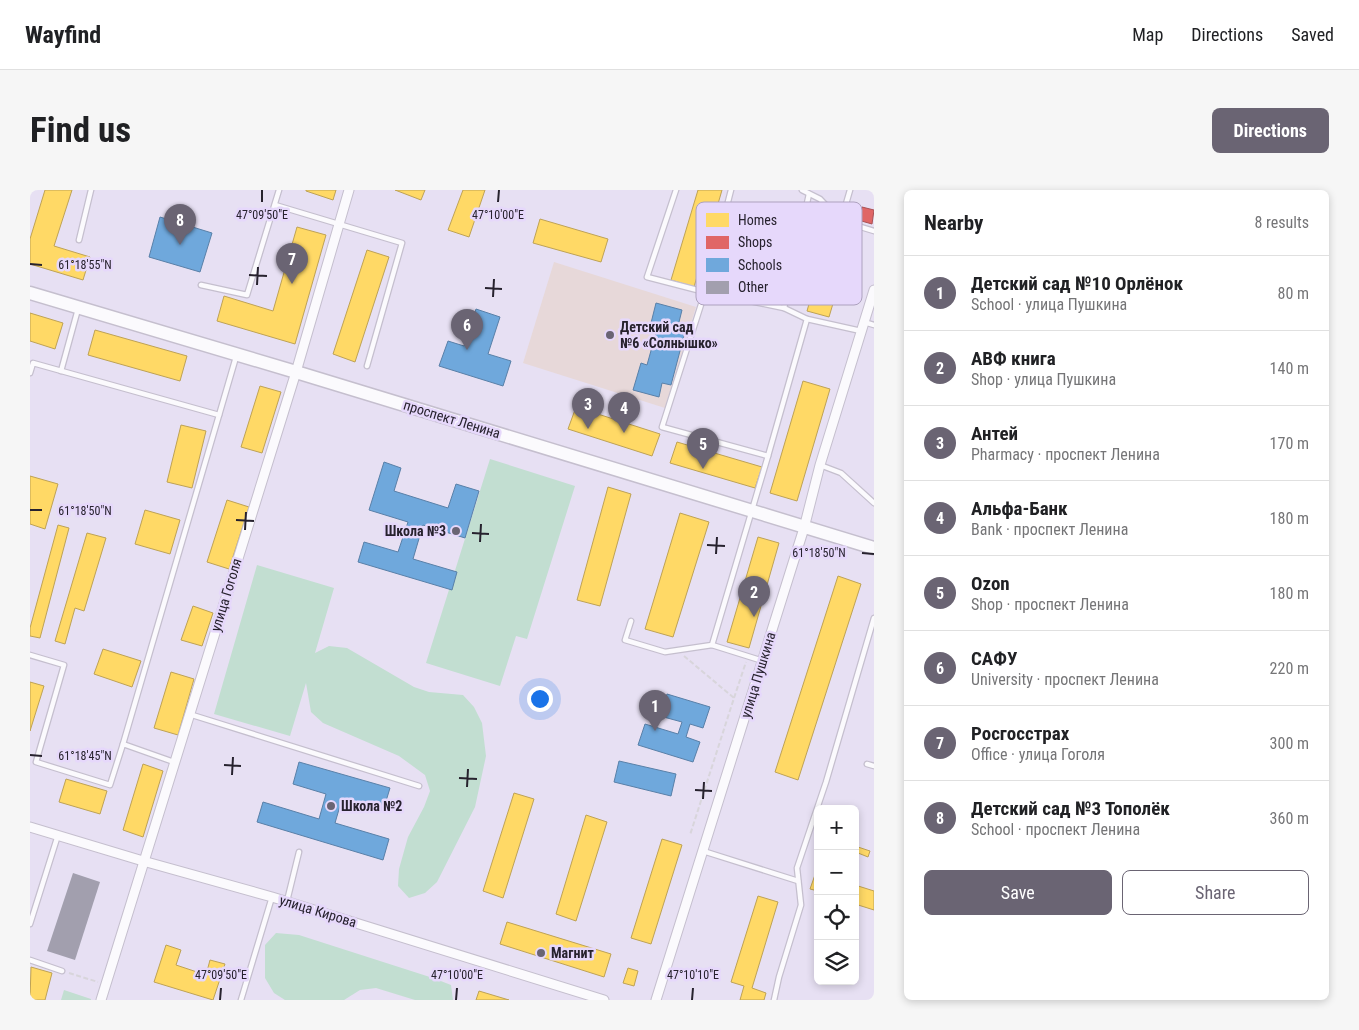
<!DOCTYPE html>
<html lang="en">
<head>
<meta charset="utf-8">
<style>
	body { margin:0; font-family:"Roboto Condensed",sans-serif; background:#f6f6f6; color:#202124 }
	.controls { position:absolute; right:15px; bottom:15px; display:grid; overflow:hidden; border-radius:8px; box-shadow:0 2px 8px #0003 }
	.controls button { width:45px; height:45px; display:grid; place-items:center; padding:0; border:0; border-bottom:1px solid #e0e0e0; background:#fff; color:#202124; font:25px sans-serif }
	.you { position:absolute; left:509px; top:508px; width:18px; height:18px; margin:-12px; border:4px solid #fff; border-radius:50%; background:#1a73e8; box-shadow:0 0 0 8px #1a73e833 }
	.badge { display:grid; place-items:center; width:32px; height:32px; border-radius:50%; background:#6a6473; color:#fff; font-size:16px; font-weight:700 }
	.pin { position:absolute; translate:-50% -41px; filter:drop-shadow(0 1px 2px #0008) }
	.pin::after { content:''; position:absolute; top:26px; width:18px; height:15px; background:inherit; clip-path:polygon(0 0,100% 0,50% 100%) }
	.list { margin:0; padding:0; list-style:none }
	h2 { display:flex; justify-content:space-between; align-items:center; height:65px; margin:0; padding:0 20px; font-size:21px }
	h2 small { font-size:16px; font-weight:400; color:#757577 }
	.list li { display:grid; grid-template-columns:32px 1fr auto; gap:15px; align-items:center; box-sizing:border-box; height:75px; padding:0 20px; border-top:1px solid #e0e0e0 }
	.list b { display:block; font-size:19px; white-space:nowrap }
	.list p { margin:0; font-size:16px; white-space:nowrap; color:#757577 }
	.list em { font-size:16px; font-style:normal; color:#757577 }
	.actions { display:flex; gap:10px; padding:15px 20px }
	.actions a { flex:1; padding:11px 0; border:1px solid #6a6473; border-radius:8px; text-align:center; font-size:18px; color:#6a6473 }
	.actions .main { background:#6a6473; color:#fff }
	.icon { flex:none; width:28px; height:28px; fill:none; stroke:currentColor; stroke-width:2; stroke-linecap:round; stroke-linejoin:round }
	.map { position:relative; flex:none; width:844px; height:810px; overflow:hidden; border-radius:8px }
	header { display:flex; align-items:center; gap:30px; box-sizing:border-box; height:70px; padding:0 25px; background:#fff; border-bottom:1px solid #e0e0e0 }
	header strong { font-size:24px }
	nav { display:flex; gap:28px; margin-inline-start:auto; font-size:18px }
	.intro { display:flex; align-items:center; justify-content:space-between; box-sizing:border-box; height:120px; padding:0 30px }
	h1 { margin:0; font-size:35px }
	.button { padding:12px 22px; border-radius:8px; background:#6a6473; color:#fff; font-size:18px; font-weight:700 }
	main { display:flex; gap:30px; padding:0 30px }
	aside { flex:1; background:#fff; border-radius:8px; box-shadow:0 2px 8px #0003 }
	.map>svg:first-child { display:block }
	.education { fill:#e7d8d9 }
	.green { fill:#c2ded1 }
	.homes { fill:#ffd966; stroke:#bea255 }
	.shops { fill:#e06666; stroke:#a85255 }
	.schools { fill:#6fa8dc; stroke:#5980a8 }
	.building { fill:#a29fae }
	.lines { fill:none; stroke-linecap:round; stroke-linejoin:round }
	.lane-casing { stroke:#c5bfce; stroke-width:7 }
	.street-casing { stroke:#c5bfce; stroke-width:11 }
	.secondary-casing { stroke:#c5bfce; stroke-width:15 }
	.path { stroke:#d8d5db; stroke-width:2; stroke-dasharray:5 2.5; stroke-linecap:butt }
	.lane { stroke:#fbfafd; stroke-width:4.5 }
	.street { stroke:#fbfafd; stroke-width:9 }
	.secondary { stroke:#fbfafd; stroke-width:12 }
	.ticks { fill:none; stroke:#27222e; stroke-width:2 }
	.poi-dot { fill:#6a6473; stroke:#e6d8fb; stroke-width:2 }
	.labels { text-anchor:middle; stroke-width:5; stroke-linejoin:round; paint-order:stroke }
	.poi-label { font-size:14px; font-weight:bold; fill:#27222e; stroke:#e6d8fb; text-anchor:start }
	.street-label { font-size:14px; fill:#27222e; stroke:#e6d8fb }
	.key { fill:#e6d8fb; stroke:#ada1be; stroke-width:1 }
	.key-label { font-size:14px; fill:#27222e }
	.ticks-label { font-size:12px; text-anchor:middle; fill:#27222e; stroke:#e6d8fb; stroke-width:5; stroke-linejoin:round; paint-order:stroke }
</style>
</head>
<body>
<header>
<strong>Wayfind</strong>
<nav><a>Map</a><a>Directions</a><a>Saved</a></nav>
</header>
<div class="intro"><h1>Find us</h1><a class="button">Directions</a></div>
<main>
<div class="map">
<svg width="844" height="810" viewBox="0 0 844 810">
	<rect width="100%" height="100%" fill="#e7e0f3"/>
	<path class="education" d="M524 72 666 117 635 218 493 173Z"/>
	<g class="green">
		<path d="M460 269 545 296 497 449 486 446 470 496 396 473Z"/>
		<path d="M227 375 304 398 285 463 299 456 317 458 384 497 399 502 433 505 444 517 452 533 456 566 445 617 407 692 395 703 379 708 368 696 369 679 378 647 394 617 400 601 395 585 369 566 293 533 281 522 276 493 260 546 184 524Z"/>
		<path d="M246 743 269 745 403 788 421 795 423 810H385L346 798 330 800 314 810H255L244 803 235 788V755Z"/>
		<path d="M34 800 61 809V810H31Z"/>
	</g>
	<g class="homes">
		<path d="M15 0H42L24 56 60 67 53 90 0 74V49Z"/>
		<path d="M276 0H306L303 10 276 1Z"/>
		<path d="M365 0H395L391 10Z"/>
		<path d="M433 0H455L439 47 418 40Z"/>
		<path d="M668 0H692L664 97 641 90Z"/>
		<path d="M510 29 578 49 571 72 503 53Z"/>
		<path d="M267 37 296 45 265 154 187 131 194 106 243 121Z"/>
		<path d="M801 37 824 43 799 127 777 121Z"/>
		<path d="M337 60 359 67 325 172 303 164Z"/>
		<path d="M0 123 33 133 25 159 0 151Z"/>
		<path d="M65 140 157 166 150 191 58 165Z"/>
		<path d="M773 191 800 199 767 311 740 303Z"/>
		<path d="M230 196 251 202 232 263 211 257Z"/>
		<path d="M546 217 630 244 622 266 538 239Z"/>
		<path d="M151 235 176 241 162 298 137 292Z"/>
		<path d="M647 252 732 277 725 298 640 273Z"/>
		<path d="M0 286 28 294 15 339 0 334Z"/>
		<path d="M578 297 601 304 570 416 547 410Z"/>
		<path d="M197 310 219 317 199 379 177 372Z"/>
		<path d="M115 320 150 330 140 364 105 354Z"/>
		<path d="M650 323 679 332 643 447 615 439Z"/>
		<path d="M28 335 39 338 10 448 0 446V438Z"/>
		<path d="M57 343 76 348 54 421 45 418 35 454 25 451Z"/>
		<path d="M728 347 749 353 719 458 697 452Z"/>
		<path d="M808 386 831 394 768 590 745 582Z"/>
		<path d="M163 416 183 423 172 456 151 450Z"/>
		<path d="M73 459 111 471 102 497 64 484Z"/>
		<path d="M141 482 164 489 148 545 124 538Z"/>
		<path d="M0 492 14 496 0 541Z"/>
		<path d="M113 574 133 581 113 647 93 640Z"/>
		<path d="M36 589 77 601 70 624 29 612Z"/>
		<path d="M484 603 504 609 473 708 453 701Z"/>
		<path d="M556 625 577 632 546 731 526 724Z"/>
		<path d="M632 649 652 655 621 754 601 748Z"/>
		<path d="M825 656 840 661 838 667 828 663 825 672Z"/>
		<path d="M786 682H788V701L780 699Z"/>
		<path d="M825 695 844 701V720L825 714Z"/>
		<path d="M728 706 748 712 722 798 736 803 734 810H710L714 796 701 792Z"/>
		<path d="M477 732 581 764 574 787 470 754Z"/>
		<path d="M136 755 151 760 146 775 176 785 180 770 195 774 183 810 124 792Z"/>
		<path d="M1 777 22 783 15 810H0Z"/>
		<path d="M598 778 608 781 604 796 593 793Z"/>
		<path d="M449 801 479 810H446Z"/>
	</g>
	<path class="shops" d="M832 17 844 20 842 34 828 30Z"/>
	<g class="schools">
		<path d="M130 27 182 43 170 82 119 67Z"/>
		<path d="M626 113 652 120 647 140 655 142 641 195 632 193 629 207 603 200 611 173 617 175 627 139 620 137Z"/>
		<path d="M446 119 470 127 458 164 481 171 473 196 409 176 418 151 434 156Z"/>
		<path d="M354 272 371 278 364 301 418 318 426 294 449 301 435 348 393 335 383 369 427 382 422 400 328 372 334 352 368 362 378 332 339 320Z"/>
		<path d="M637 504 680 517 673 538 660 534 656 547 670 552 663 572 608 555 615 534 648 544 652 532 630 526Z"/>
		<path d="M589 571 646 584 641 606 584 592Z"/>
		<path d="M269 572 360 598 353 621 312 609 305 633 359 649 353 670 227 632 233 612 289 629 296 604 263 594Z"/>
	</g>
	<path class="building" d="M43 683 70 692 45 770 17 761Z"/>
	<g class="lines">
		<defs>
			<g id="lane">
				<path d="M646 0 617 87 675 102 754 118 777 129"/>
				<path d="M701 0 675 102 632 237 738 266 777 129 831 141"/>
				<path d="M772 0 790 9 811 31 844 41"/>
				<path d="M245 15 372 53 337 176"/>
				<path d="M811 31 820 0"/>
				<path d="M49 50 61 0"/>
				<path d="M171 95 217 105 249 0"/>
				<path d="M754 118 779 4"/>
				<path d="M834 132 844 135"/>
				<path d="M31 181 48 119"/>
				<path d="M0 183 3 173 189 225"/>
				<path d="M790 275 811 283 844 313"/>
				<path d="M601 431 595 450 635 462 682 455 738 266"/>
				<path d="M682 455 733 471"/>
				<path d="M0 465 34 475 6 572 80 595 93 554 144 572"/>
				<path d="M159 524 389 596"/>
				<path d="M93 554 206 167"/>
				<path d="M837 574 844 576"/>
				<path d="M673 661 768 691"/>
				<path d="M257 711 269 662"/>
				<path d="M0 734 28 645"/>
				<path d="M0 770 32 781"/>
				<path d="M211 810 242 707"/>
				<path d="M744 810 749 787 771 715 767 678 796 592 844 428"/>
			</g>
			<g id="street">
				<path d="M0 637 113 671 242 707 574 810"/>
				<path d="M71 810 266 182 319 0"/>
				<path d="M626 810 774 338 790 275 844 100"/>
			</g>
			<path id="secondary" d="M0 103 266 182 844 358"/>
		</defs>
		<use href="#lane" class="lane-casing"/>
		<use href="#street" class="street-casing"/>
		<use href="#secondary" class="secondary-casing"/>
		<g class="path">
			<path d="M654 466 704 508 660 645"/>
			<path d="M704 508 716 472"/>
			<path d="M39 783 68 792"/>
		</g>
		<use href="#lane" class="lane"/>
		<use href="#street" class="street"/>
		<use href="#secondary" class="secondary"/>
	</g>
	<path class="ticks" d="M232 12V0M468 12 469 0M0 74 12 75M219 85 237 86M227 95 228 77M455 98 472 99M463 107 464 89M0 320H12M206 330 224 331M215 340 216 322M442 343 459 344M450 352 451 334M677 355 695 356M832 363 844 364M686 364 687 347M0 565 12 566M194 575 211 576M202 585 203 567M429 588 447 589M437 597 438 579M665 600 682 601M673 609 674 592M190 810 191 798M426 810 427 798M662 810 663 798"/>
	<g class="poi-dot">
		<circle cx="580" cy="145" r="5"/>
		<circle cx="426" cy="341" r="5"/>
		<circle cx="301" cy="616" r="5"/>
		<circle cx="511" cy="763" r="5"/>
	</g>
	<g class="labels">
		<g class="poi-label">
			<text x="590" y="142">Детский сад<tspan x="590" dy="16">№6 «Солнышко»</tspan></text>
			<text x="416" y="346" text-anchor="end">Школа №3</text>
			<text x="311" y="621">Школа №2</text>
			<text x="521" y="768">Магнит</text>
		</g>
		<g class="street-label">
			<text transform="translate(422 229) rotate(17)" y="5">проспект Ленина</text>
			<text transform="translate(196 405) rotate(-73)" y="5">улица Гоголя</text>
			<text transform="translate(728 485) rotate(-73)" y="5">улица Пушкина</text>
			<text transform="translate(288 721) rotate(17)" y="5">улица Кирова</text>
		</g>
	</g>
	<rect x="666" y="12" width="166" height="103" rx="8" class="key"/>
	<rect x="676" y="23" width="23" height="14" fill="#ffd966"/>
	<rect x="676" y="46" width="23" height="13" fill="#e06666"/>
	<rect x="676" y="68" width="23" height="14" fill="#6fa8dc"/>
	<rect x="676" y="91" width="23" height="13" fill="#a29fae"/>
	<g class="key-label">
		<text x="708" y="35">Homes</text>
		<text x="708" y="57">Shops</text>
		<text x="708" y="80">Schools</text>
		<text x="708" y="102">Other</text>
	</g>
	<g class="ticks-label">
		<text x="232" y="29">47°09'50"E</text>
		<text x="468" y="29">47°10'00"E</text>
		<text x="55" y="79">61°18'55"N</text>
		<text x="55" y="325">61°18'50"N</text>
		<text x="789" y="367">61°18'50"N</text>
		<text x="55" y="570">61°18'45"N</text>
		<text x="191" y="789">47°09'50"E</text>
		<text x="427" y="789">47°10'00"E</text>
		<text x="663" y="789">47°10'10"E</text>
	</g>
</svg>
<div class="controls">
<button>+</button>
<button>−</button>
<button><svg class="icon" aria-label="locate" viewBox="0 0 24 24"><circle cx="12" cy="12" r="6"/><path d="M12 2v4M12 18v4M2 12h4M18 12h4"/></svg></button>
<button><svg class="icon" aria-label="layers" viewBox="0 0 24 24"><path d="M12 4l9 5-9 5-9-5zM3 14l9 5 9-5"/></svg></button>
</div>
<div class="you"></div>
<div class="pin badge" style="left:625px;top:541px">1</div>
<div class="pin badge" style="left:724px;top:427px">2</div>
<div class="pin badge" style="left:558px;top:239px">3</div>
<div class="pin badge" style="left:594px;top:243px">4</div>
<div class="pin badge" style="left:673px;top:279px">5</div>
<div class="pin badge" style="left:437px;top:160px">6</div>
<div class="pin badge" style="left:262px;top:94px">7</div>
<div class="pin badge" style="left:150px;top:55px">8</div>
</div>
<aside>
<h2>Nearby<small>8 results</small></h2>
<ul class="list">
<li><span class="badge">1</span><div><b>Детский сад №10 Орлёнок</b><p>School · улица Пушкина</p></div><em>80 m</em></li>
<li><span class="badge">2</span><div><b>АВФ книга</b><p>Shop · улица Пушкина</p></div><em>140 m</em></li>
<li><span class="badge">3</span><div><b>Антей</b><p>Pharmacy · проспект Ленина</p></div><em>170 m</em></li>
<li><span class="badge">4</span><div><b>Альфа-Банк</b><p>Bank · проспект Ленина</p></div><em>180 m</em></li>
<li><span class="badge">5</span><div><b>Ozon</b><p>Shop · проспект Ленина</p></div><em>180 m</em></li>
<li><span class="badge">6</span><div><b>САФУ</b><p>University · проспект Ленина</p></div><em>220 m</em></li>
<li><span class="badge">7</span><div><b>Росгосстрах</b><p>Office · улица Гоголя</p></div><em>300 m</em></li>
<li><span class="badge">8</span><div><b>Детский сад №3 Тополёк</b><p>School · проспект Ленина</p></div><em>360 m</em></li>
</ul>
<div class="actions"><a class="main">Save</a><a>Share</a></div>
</aside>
</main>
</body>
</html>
